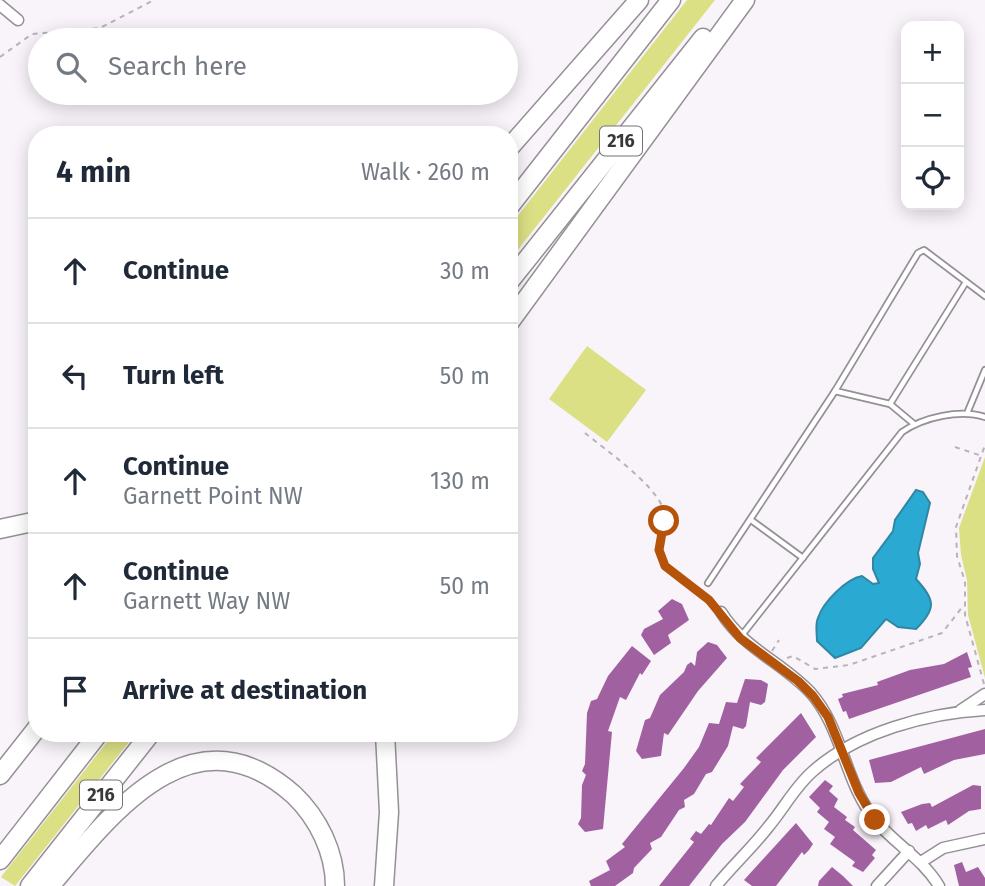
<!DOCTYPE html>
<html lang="en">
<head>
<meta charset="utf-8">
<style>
	body { margin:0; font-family:"Fira Sans",sans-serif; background:#f6f6f7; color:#1f2937 }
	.controls { position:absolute; right:21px; top:21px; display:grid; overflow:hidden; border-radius:14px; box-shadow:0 4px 18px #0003 }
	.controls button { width:63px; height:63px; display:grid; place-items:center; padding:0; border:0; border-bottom:2px solid #e0e1e3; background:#fff; color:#1f2937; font:35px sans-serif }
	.stop { position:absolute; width:21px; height:21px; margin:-16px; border:5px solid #b45309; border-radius:50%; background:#fff }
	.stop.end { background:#b45309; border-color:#fff; box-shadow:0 2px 7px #0008 }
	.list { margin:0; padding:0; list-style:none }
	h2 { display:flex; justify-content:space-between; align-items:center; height:91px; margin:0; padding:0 28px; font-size:30px }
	h2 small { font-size:23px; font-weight:400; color:#747a83 }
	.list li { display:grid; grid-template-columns:46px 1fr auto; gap:21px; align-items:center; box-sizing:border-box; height:105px; padding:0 28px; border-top:2px solid #e0e1e3 }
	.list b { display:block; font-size:26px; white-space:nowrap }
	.list p { margin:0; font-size:23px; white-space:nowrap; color:#747a83 }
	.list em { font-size:23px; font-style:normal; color:#747a83 }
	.icon { flex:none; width:38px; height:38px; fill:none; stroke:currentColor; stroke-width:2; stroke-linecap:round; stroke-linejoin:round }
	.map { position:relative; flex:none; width:985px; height:886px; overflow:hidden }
	.search { position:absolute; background:#fff; box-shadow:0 4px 18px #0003; left:28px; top:28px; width:490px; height:77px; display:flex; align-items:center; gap:18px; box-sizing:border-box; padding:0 24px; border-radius:38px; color:#747a83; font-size:26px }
	.panel { position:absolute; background:#fff; box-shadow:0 4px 18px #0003; left:28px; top:126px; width:490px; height:616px; border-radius:28px }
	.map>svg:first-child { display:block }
	.green { fill:#dce085 }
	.water { fill:#2aa9d2; stroke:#2f87a4; stroke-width:2 }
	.building { fill:#a161a1 }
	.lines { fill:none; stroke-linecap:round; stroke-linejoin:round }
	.service-casing { stroke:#959096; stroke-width:8 }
	.minor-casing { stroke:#959096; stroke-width:13 }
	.motorway-casing { stroke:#959096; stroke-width:21 }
	.path { stroke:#b7b3b8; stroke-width:2; stroke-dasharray:5 5; stroke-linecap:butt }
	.service { stroke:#fff; stroke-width:4.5 }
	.minor { stroke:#fff; stroke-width:10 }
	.motorway { stroke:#fff; stroke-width:18 }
	.route { stroke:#b45309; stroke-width:9 }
	.labels { text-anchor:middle; stroke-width:7; stroke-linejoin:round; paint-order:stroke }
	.shield { fill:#fff; stroke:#757375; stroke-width:2 }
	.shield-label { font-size:18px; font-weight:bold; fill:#3a373a }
</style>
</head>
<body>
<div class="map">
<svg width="985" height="886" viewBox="0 0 985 886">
	<rect width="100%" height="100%" fill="#f9f3fa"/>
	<g class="green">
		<path d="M687 0H715L509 261V227Z"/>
		<path d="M587 346 646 390 607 442 549 399Z"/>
		<path d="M985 457V678L968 615 967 580 961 555 959 528Z"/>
		<path d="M114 733H136L15 886 1 877Z"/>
	</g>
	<path class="water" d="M916 490 923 492 930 503 918 553 920 564 916 579C935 600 937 608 916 629L898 627 886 619 861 648 835 658 817 641C817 634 815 624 818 618 823 602 846 579 862 576L873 584 879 583 873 569V558L893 531 895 520Z"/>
	<g class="building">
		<path d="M672 599 682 604 689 620 668 635 671 643 654 655 641 635 644 629 663 619 658 611Z"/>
		<path d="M708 642 717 645 727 658 698 691 668 735 664 733 661 756 642 759 636 751 645 720 650 718 660 695 684 672 687 665 691 662 695 666 697 652Z"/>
		<path d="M632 646 651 661 642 675 640 673 626 700 620 697 608 731 612 732 603 829 585 832 578 824 581 818 582 785 586 775 582 771 585 764 587 713 591 701 597 699 608 676Z"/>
		<path d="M967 652 972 667 968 668 971 677 849 719 846 711 843 712 838 699 843 697 842 694 878 685 877 682 910 670 944 664Z"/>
		<path d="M745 679 761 680 768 684 765 702 761 705 750 702 746 726 743 729 733 726 728 746 712 772 706 774 694 794 684 800 685 807 679 810 661 837 650 843 652 849 634 868 633 873 615 886H591L589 881 610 870 606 861 625 847 622 844 684 768 699 747 709 723 719 724 726 702 737 703Z"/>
		<path d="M801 713 816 737 783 770 745 822 722 844 689 886H659L694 842 690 839 696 831 701 834 709 824 711 825 729 798 733 801 744 787 740 784 761 762 756 758Z"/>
		<path d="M985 729V754L954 760 924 774 921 767 891 782 875 783 869 760Z"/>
		<path d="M825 780 833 786 829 791 838 799 834 807 847 817 845 820 855 827 853 830 876 850 872 855 875 858 863 872 852 866 855 862 830 844 835 837 824 829 829 822 817 812 820 808 809 797Z"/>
		<path d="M973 785 981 786V809L969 811 948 825 946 820 928 829 926 825 916 831 912 823 908 824 901 812 922 804 930 803 932 807Z"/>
		<path d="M796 823 813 844 809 850 804 855 802 852 776 886H752L744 880Z"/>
		<path d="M962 862 966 872 978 867 985 878V886H959L954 865Z"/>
		<path d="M832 867 843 876 853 886H818L819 881Z"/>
	</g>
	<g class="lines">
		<defs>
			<g id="service">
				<path d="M835 391 918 253 924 250 985 296"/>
				<path d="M890 404 966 282"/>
				<path d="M968 411 985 370"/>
				<path d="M751 520 803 558"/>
				<path d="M708 583 835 391 890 404 914 424"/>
				<path d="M742 635 902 432C924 417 960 409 985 417"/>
			</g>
			<g id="minor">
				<path d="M0 5 18 20"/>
				<path d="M721 612C744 649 782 662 811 693 841 727 844 776 870 813 889 841 921 856 939 886"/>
				<path d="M961 710 985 694"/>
				<path d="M921 862 943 848 984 839"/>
				<path d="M716 886C733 865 753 847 769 826 784 808 795 787 812 772 856 732 928 713 985 710"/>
				<path d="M877 886 909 851"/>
			</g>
			<g id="motorway">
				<path d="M509 148 639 0"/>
				<path d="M509 207 671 0"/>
				<path d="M509 282 703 38"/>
				<path d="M509 323 745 0"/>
				<path d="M0 529 37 521"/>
				<path d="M0 775 37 728"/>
				<path d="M0 860 99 733"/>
				<path d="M30 886 151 733"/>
				<path d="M50 886C112 813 193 705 294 795 318 818 335 852 335 886"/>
				<path d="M384 886 389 812 385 733"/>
			</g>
		</defs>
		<use href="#service" class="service-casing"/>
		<use href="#minor" class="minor-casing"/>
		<use href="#motorway" class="motorway-casing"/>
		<g class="path">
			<path d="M0 57 32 34 100 28 154 0"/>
			<path d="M585 433C607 451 652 482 663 508 671 527 653 545 665 565 675 583 701 591 715 606"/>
			<path d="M955 447 979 455"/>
			<path d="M772 651 779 640"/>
			<path d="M787 658 793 656 815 669 849 665 942 633 964 605"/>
			<path d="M984 684 965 615V582L957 556 956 527 985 445"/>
		</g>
		<use href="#service" class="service"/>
		<use href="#minor" class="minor"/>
		<use href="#motorway" class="motorway"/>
	</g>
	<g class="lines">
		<path class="route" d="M664 521 659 550 665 566 709 600 740 638 798 681 813 696 828 717 859 793 875 820"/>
	</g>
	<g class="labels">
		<g class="shield">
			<rect x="600" y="126.5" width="42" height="29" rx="5"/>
			<rect x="80" y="780.5" width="42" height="29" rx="5"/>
		</g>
		<g class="shield-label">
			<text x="621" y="147">216</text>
			<text x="101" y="801">216</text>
		</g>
	</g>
</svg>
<div class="controls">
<button>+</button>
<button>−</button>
<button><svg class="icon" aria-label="locate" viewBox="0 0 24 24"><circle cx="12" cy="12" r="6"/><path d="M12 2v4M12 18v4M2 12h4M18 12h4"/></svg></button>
</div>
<div class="stop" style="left:664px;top:521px"></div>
<div class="stop end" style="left:875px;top:820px"></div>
<div class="search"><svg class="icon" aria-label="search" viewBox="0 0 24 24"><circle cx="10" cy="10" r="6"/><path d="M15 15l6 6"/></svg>Search here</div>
<section class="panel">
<h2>4 min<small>Walk · 260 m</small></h2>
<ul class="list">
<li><svg class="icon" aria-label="ahead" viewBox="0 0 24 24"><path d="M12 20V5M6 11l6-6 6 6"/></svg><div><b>Continue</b></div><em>30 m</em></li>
<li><svg class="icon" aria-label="left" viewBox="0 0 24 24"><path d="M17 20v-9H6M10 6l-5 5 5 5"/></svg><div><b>Turn left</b></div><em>50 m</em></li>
<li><svg class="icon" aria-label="ahead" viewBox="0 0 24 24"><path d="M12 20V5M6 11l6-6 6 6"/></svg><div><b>Continue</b><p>Garnett Point NW</p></div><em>130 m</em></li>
<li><svg class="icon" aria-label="ahead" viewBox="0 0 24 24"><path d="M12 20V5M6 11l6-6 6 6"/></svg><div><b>Continue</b><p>Garnett Way NW</p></div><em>50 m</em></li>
<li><svg class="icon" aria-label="arrive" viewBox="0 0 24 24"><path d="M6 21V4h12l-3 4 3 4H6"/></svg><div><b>Arrive at destination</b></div></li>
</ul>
</section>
</div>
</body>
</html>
